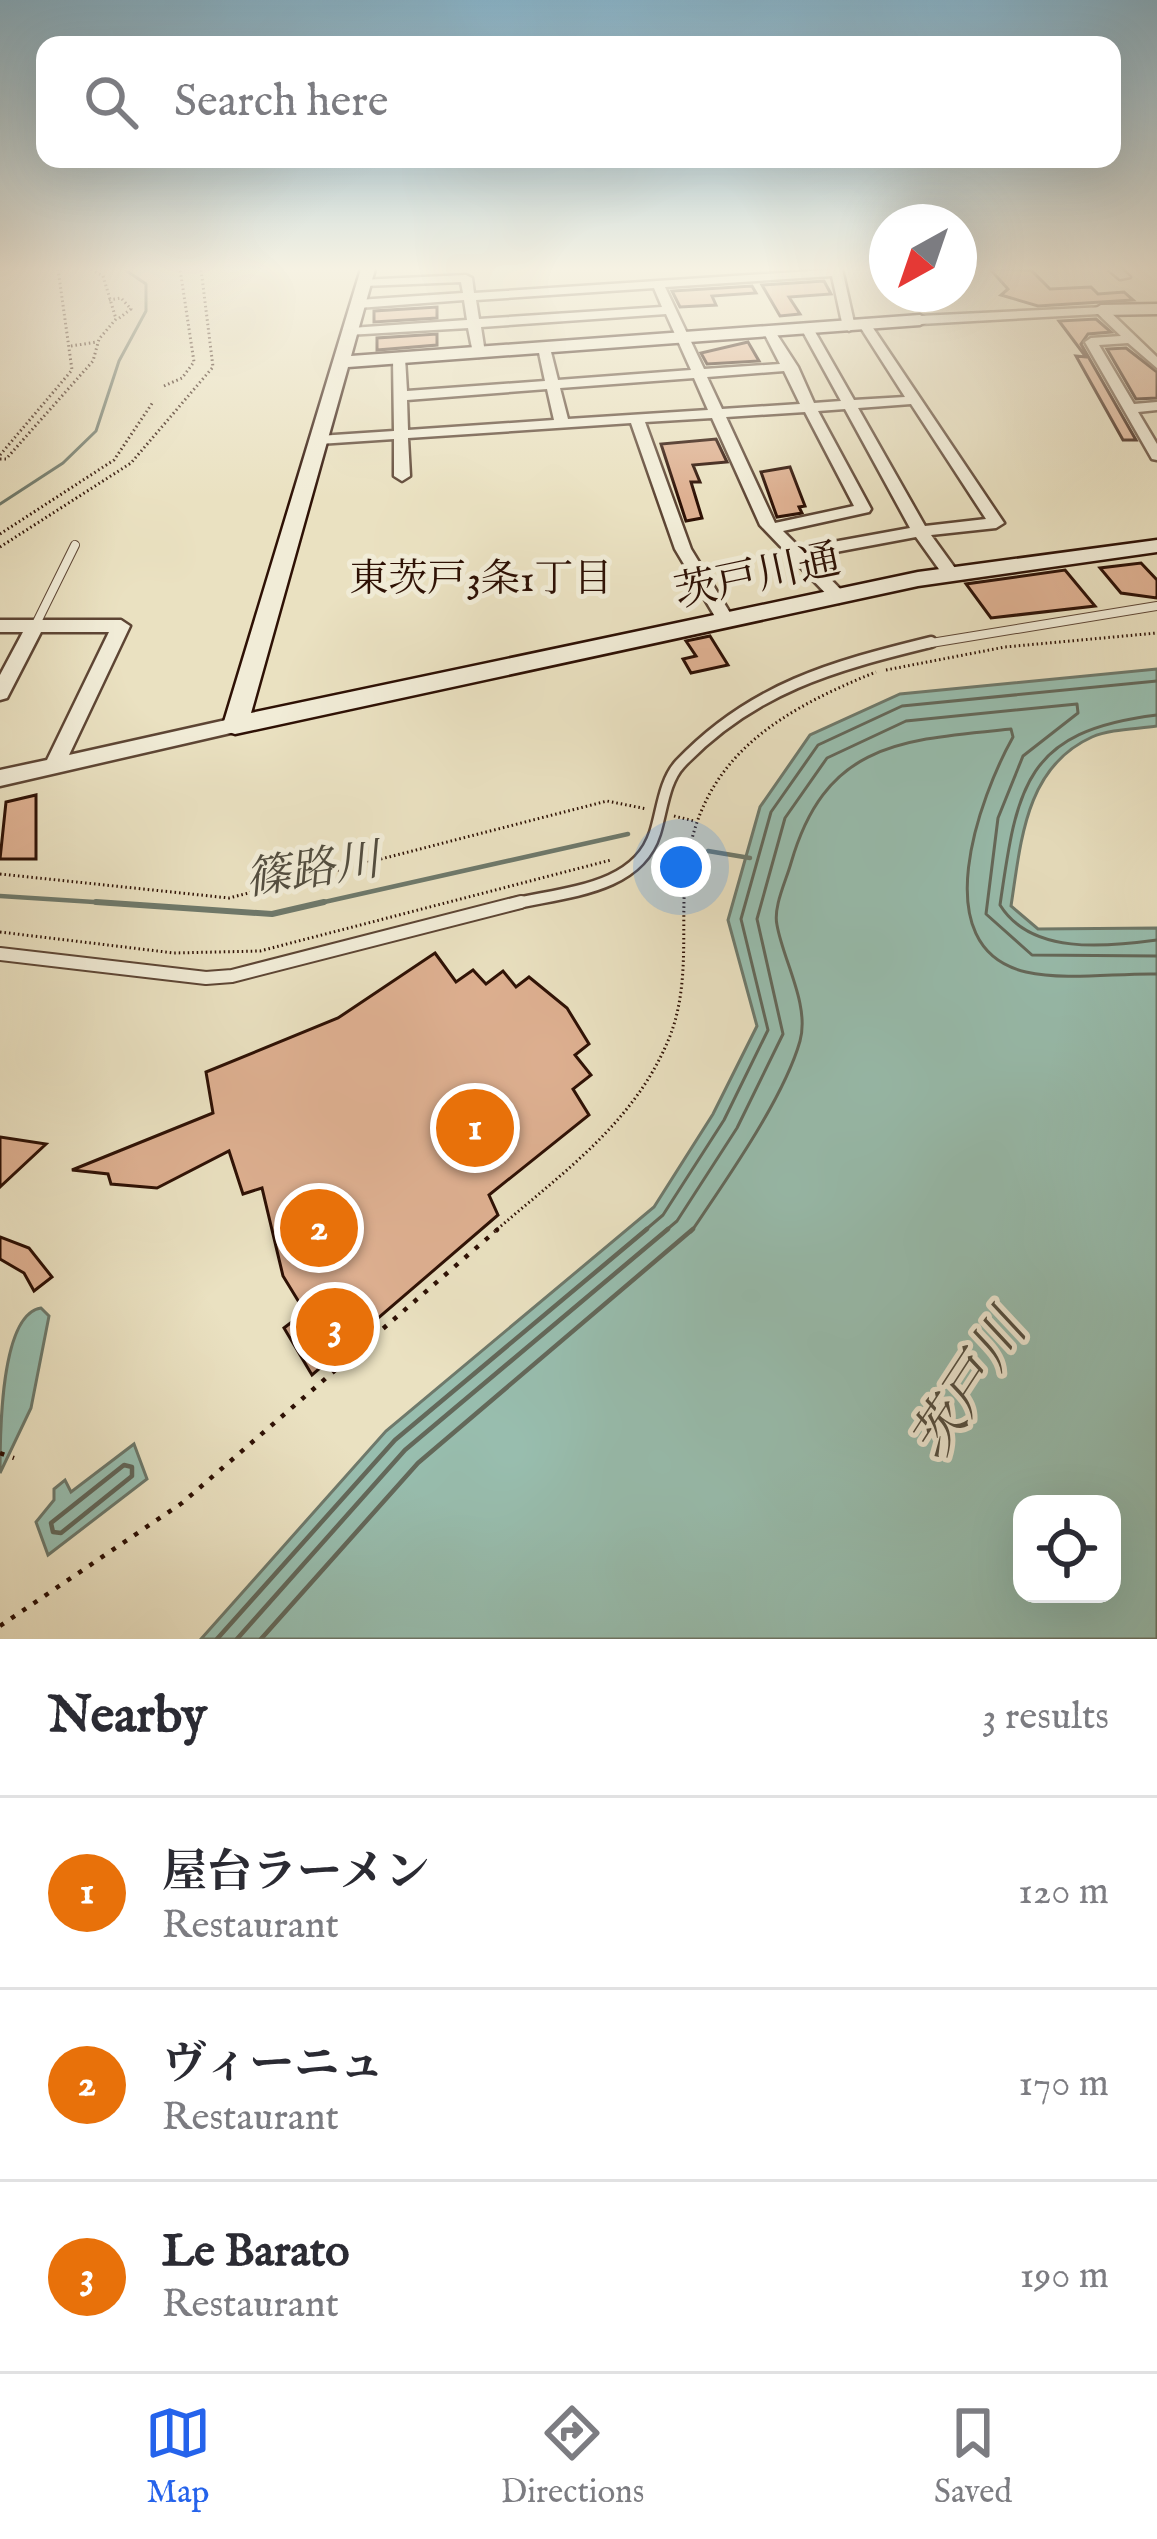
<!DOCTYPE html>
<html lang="en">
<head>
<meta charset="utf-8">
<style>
	body { margin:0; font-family:"IM FELL English","Noto Serif JP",serif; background:#f2f2f3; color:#2b2b33 }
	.controls { position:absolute; right:36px; bottom:36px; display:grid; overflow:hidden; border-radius:24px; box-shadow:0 12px 48px #0002 }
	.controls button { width:108px; height:108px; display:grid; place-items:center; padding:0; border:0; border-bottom:3px solid #e1e1e2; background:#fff; color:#2b2b33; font:60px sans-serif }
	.compass { position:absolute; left:869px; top:204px; width:108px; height:108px; border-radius:50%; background:#fff; box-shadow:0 12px 48px #0002; rotate:220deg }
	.you { position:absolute; left:681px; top:867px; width:42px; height:42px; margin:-30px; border:9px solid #fff; border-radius:50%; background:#1a73e8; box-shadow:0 0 0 18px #1a73e833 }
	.badge { display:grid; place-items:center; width:78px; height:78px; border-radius:50%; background:#2563eb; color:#fff; font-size:39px; font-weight:700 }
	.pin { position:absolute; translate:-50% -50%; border:6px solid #fff; box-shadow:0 3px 12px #0006 }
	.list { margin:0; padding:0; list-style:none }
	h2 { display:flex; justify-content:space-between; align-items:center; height:156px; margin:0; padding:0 48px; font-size:51px }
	h2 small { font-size:39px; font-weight:400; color:#7c7c81 }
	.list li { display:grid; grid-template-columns:78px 1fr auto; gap:36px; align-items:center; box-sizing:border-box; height:192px; padding:0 48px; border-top:3px solid #e1e1e2 }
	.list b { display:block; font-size:45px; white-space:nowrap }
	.list p { margin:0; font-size:39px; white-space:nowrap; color:#7c7c81 }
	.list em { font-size:39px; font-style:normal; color:#7c7c81 }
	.icon { flex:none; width:66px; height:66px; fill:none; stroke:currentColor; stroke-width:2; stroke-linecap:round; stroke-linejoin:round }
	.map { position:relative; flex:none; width:1157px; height:1639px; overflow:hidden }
	.search { position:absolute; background:#fff; box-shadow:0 12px 48px #0002; left:36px; right:36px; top:36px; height:132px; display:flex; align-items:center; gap:30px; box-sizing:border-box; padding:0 42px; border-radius:24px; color:#7c7c81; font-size:45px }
	.sheet { height:732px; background:#fff }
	nav { display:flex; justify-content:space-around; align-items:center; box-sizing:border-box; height:168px; border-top:3px solid #e1e1e2; background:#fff; font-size:33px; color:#7c7c81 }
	nav a { display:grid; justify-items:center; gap:6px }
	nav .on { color:#2563eb }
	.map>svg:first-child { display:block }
	.water { fill:#98beaf; stroke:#6e796b; stroke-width:3; fill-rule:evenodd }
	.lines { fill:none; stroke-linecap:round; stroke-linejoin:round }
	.shore-far1 { stroke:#63685a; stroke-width:3 }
	.shore { stroke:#63685a; stroke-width:4.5 }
	.stream-far2 { stroke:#6e796b; stroke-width:3 }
	.stream-far1 { stroke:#6e796b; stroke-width:4.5 }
	.stream { stroke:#6e796b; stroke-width:6 }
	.building { fill:#deb091; stroke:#2e1105; stroke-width:3 }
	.lane-far2-casing { stroke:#5d4534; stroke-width:10 }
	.lane-far1-casing { stroke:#5d4534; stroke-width:15 }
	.lane-casing { stroke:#5d4534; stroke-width:16 }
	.street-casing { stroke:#5d4534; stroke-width:5 }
	.secondary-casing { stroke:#2e1105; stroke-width:5 }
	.path-far1 { stroke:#2e1105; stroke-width:3; stroke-dasharray:1.5 3; stroke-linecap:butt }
	.path { stroke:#2e1105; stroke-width:4.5; stroke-dasharray:4.5 9; stroke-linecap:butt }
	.lane-far2 { stroke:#f1ecd7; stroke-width:8 }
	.lane-far1 { stroke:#f1ecd7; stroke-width:10 }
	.lane { stroke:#f1ecd7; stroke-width:12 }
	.street { fill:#f1ecd7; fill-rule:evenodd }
	.secondary { fill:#f1ecd7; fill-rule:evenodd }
	.labels { text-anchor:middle; stroke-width:10; stroke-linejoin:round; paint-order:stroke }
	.far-neighbourhood-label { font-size:39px; fill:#2e1105; stroke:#f1ecd7 }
	.street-label { font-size:42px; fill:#2e1105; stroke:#f1ecd7 }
	.water-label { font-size:45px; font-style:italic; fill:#534e40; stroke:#f1ecd7 }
	.near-water-label { font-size:54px; font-style:italic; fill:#534e40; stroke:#f1ecd7 }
</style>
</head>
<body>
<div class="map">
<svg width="1157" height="1639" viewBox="0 0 1157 1639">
	<rect width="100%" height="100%" fill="#eae1c1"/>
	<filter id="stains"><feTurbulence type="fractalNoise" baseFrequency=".00167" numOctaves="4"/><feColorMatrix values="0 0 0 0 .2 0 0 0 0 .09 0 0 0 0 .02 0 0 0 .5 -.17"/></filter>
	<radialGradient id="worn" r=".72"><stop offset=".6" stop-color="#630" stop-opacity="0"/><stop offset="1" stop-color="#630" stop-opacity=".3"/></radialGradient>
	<g class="water">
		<path d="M1157 669V726C1137 729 1110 729 1092 737 1025 767 1021 842 1011 906L1038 929 1157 928V1639H201L386 1431 654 1207 713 1114 757 1026 728 920 760 807 810 735 900 694ZM1022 1504H1112V1594H1022Z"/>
		<path d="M41 1308 49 1316 31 1408 0 1473C0 1435 0 1314 41 1308Z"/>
		<path d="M134 1444 147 1479 48 1555 36 1522 54 1500V1489L65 1480 71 1492Z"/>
	</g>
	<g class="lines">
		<g class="shore-far1">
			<path d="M1157 715C1025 731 1017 786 1000 905 1031 955 1106 947 1157 940"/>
			<path d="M643 1232 663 1215 724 1120 768 1030 741 919 771 812 818 745 902 706 1157 681"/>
			<path d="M664 1232 677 1221 737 1128 783 1034 757 919 785 818 827 758 906 721 1077 704 1078 713 1023 756 998 818 986 914 1032 955 1157 956"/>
			<path d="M691 1232C725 1182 784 1098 800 1041 810 1005 783 960 777 925 773 907 786 881 791 863 826 742 901 740 1011 729L1013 737C980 796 923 948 1026 972 1066 981 1116 973 1157 974"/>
		</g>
		<g class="shore">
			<path d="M124 1465 132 1467V1476L61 1533 53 1532 51 1523Z"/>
			<path d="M217 1639 395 1440 647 1229"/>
			<path d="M237 1639 405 1450 668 1229"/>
			<path d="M261 1639 418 1463 693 1229"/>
		</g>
		<path class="stream-far2" d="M0 504 63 463 96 431 119 361 146 311V284L124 269"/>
		<g class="stream-far1">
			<path d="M708 851 750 858"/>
			<path d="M0 896 141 905"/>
			<path d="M311 905 628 834"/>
		</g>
		<path class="stream" d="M96 902 272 914 324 902"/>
	</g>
	<g class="building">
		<path d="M990 269 1031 270 1050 289 1091 287 1098 294 1124 292 1133 300 1038 306 1001 295 1008 289Z"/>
		<path d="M824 281 831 294 789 297 800 314 780 316 762 285Z"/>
		<path d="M752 286 756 293 712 296 716 305 680 307 672 291Z"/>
		<path d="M437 307V318L374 322V311Z"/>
		<path d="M1096 319 1111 332 1088 334 1081 344 1136 440H1123L1076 356 1086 357 1059 321Z"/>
		<path d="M437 334V345L377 350V338Z"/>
		<path d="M748 342 759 361 707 364 701 353Z"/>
		<path d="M1126 348 1157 372V398L1136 399 1107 349Z"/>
		<path d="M716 439 727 462 693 465 700 482H691L702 518 686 521 661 444Z"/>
		<path d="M790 467 805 506 799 507 802 513 777 517 761 472Z"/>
		<path d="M1141 563 1157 580V598L1121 593 1100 568Z"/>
		<path d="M1065 570 1095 606 991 618 966 584Z"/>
		<path d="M710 636 728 665 691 673 683 659 696 656 686 641Z"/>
		<path d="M36 795V859H0L6 802Z"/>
		<path d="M435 953 456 982 473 970 486 984 503 971 516 987 529 977 567 1008 589 1044 575 1055 591 1075 573 1089 589 1115 489 1195 498 1215 312 1375 284 1328 305 1312 283 1276 262 1188 243 1194 229 1151 157 1188 111 1184 108 1174 72 1170 213 1113 206 1072 338 1018Z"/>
		<path d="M0 1137 46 1144 0 1187Z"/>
		<path d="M0 1237 29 1248 52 1277 34 1291 24 1273 0 1259Z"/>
	</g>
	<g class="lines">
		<defs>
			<g id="lane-far2">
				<path d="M35 626 75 545"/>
				<path d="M919 645 1157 606"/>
			</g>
			<path id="lane-far1" d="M509 905C561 892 637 891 655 833 662 811 664 781 680 764 752 688 833 666 931 642"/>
			<path id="lane" d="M0 954 206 978 232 976 521 902"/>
			<g id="street">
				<path d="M842 269 855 327 849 331 843 327 832 276 665 287 704 369 780 364 764 333 774 330 798 367 814 403 841 401 802 330 808 326 814 330 854 400 905 397 859 325 869 322 1004 523 996 528 931 535 960 575 958 579H946L916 537 809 557 848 597 839 603 833 601 760 525 712 418 645 422 691 549 735 621 726 627 720 625 675 549 631 423 408 438 410 476 402 481 394 476V439L319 444 312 440 319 436 394 431 393 358 399 354 405 358 407 391 545 381 538 348 544 344 550 348 558 380 691 370 666 314 481 327 485 353 479 357 473 353 468 328 347 335V329L351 328 467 320 464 300 358 308 352 304 358 300 463 293 461 282 364 286 358 282 360 280 466 275 472 278 474 293ZM654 288 662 307 479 319 476 300ZM784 371 800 404 722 409 707 377ZM694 378 708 410 568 419 560 388ZM547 389 554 420 408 430 407 400ZM911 404 986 519 925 526 858 408ZM845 409 910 528 800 548 783 531 869 512 871 509 818 411ZM805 412 854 506 775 523 726 417Z"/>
				<path d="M1108 269H1121L1130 277 1120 279Z"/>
				<path d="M1105 307 1157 357V368L1128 343 1099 345 1134 404 1157 402V410L1138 412 1157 444V460L1152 459 1085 342 1091 338 1121 336 1098 314 920 324 914 320 920 316Z"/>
				<path d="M0 620H121L130 626 69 755 235 718 245 725 235 732 0 786V770L47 760 109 632H41L7 698 0 700V675L23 632H0Z"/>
			</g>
			<g id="secondary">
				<path d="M361 269H375L351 356 920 315 928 320 920 325 348 367 251 713 918 572 1157 540V552L918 586 235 734 226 731 223 725Z"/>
				<path d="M1157 304V314L1101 315 1093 310 1101 305Z"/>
			</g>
		</defs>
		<use href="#lane-far2" class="lane-far2-casing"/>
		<use href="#lane-far1" class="lane-far1-casing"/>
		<use href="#lane" class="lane-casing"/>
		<use href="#street" class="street-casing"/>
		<use href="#secondary" class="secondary-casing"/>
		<g class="path-far1">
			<path d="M109 300 121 298 131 309 118 319"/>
			<path d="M71 346 97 342"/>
			<path d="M164 386 182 378 194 362 180 269"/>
			<path d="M0 455 72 370 58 269"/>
			<path d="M0 459H6L93 361 99 339 116 319 103 276 91 269"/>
			<path d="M0 534 114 460 153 402"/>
			<path d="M0 547 131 463 213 367 201 269"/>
			<path d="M886 670 1005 647 1157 633"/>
			<path d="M674 816 694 821"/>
			<path d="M0 874 229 898 607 801 647 809"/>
			<path d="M0 932 174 953 260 951 611 860"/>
			<path d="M494 1232C562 1173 636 1122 670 1036 687 992 683 945 684 900 687 769 764 717 876 672"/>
		</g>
		<g class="path">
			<path d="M0 1453 14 1458"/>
			<path d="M0 1626 182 1503 498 1229"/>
		</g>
		<use href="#lane-far2" class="lane-far2"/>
		<use href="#lane-far1" class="lane-far1"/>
		<use href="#lane" class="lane"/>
		<use href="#street" class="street"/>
		<use href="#secondary" class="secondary"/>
	</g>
	<linearGradient id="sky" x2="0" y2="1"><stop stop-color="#88b8d1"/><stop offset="0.54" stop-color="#f6f2e3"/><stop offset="1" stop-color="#f6f2e3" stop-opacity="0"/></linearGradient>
	<rect width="1157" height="498" fill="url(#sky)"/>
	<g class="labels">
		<g class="far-neighbourhood-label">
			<text x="481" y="591">東茨戸3条1丁目</text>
		</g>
		<g class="street-label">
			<text transform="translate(757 574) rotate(-12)" y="15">茨戸川通</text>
		</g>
		<g class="water-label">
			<text transform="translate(312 868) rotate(-9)" y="16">篠路川</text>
		</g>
		<g class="near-water-label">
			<text transform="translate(967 1385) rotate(-57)" y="19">茨戸川</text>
		</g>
	</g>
	<rect width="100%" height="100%" filter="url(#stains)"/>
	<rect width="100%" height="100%" fill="url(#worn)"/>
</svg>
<div class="controls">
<button><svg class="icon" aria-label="locate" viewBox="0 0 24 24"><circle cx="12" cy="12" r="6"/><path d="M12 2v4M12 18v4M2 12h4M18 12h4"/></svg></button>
</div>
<svg class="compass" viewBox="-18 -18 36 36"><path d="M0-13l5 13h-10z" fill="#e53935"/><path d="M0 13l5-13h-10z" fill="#7c7c81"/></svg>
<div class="you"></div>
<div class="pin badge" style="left:475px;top:1128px;background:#e8710a">1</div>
<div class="pin badge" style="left:319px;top:1228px;background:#e8710a">2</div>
<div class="pin badge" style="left:335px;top:1327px;background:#e8710a">3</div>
<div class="search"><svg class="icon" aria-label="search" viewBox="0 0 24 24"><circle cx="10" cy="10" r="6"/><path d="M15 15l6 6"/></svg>Search here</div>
</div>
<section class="sheet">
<h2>Nearby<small>3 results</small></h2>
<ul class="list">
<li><span class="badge" style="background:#e8710a">1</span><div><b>屋台ラーメン</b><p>Restaurant</p></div><em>120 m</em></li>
<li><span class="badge" style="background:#e8710a">2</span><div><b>ヴィーニュ</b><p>Restaurant</p></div><em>170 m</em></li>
<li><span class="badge" style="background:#e8710a">3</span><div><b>Le Barato</b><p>Restaurant</p></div><em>190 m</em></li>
</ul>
</section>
<nav>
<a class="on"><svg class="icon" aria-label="map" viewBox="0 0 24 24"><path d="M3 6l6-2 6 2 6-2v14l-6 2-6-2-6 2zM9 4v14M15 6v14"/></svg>Map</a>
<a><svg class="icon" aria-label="directions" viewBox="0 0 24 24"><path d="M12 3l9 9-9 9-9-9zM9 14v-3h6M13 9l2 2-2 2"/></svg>Directions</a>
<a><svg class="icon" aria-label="saved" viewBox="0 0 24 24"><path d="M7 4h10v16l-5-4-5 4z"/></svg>Saved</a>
</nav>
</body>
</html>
